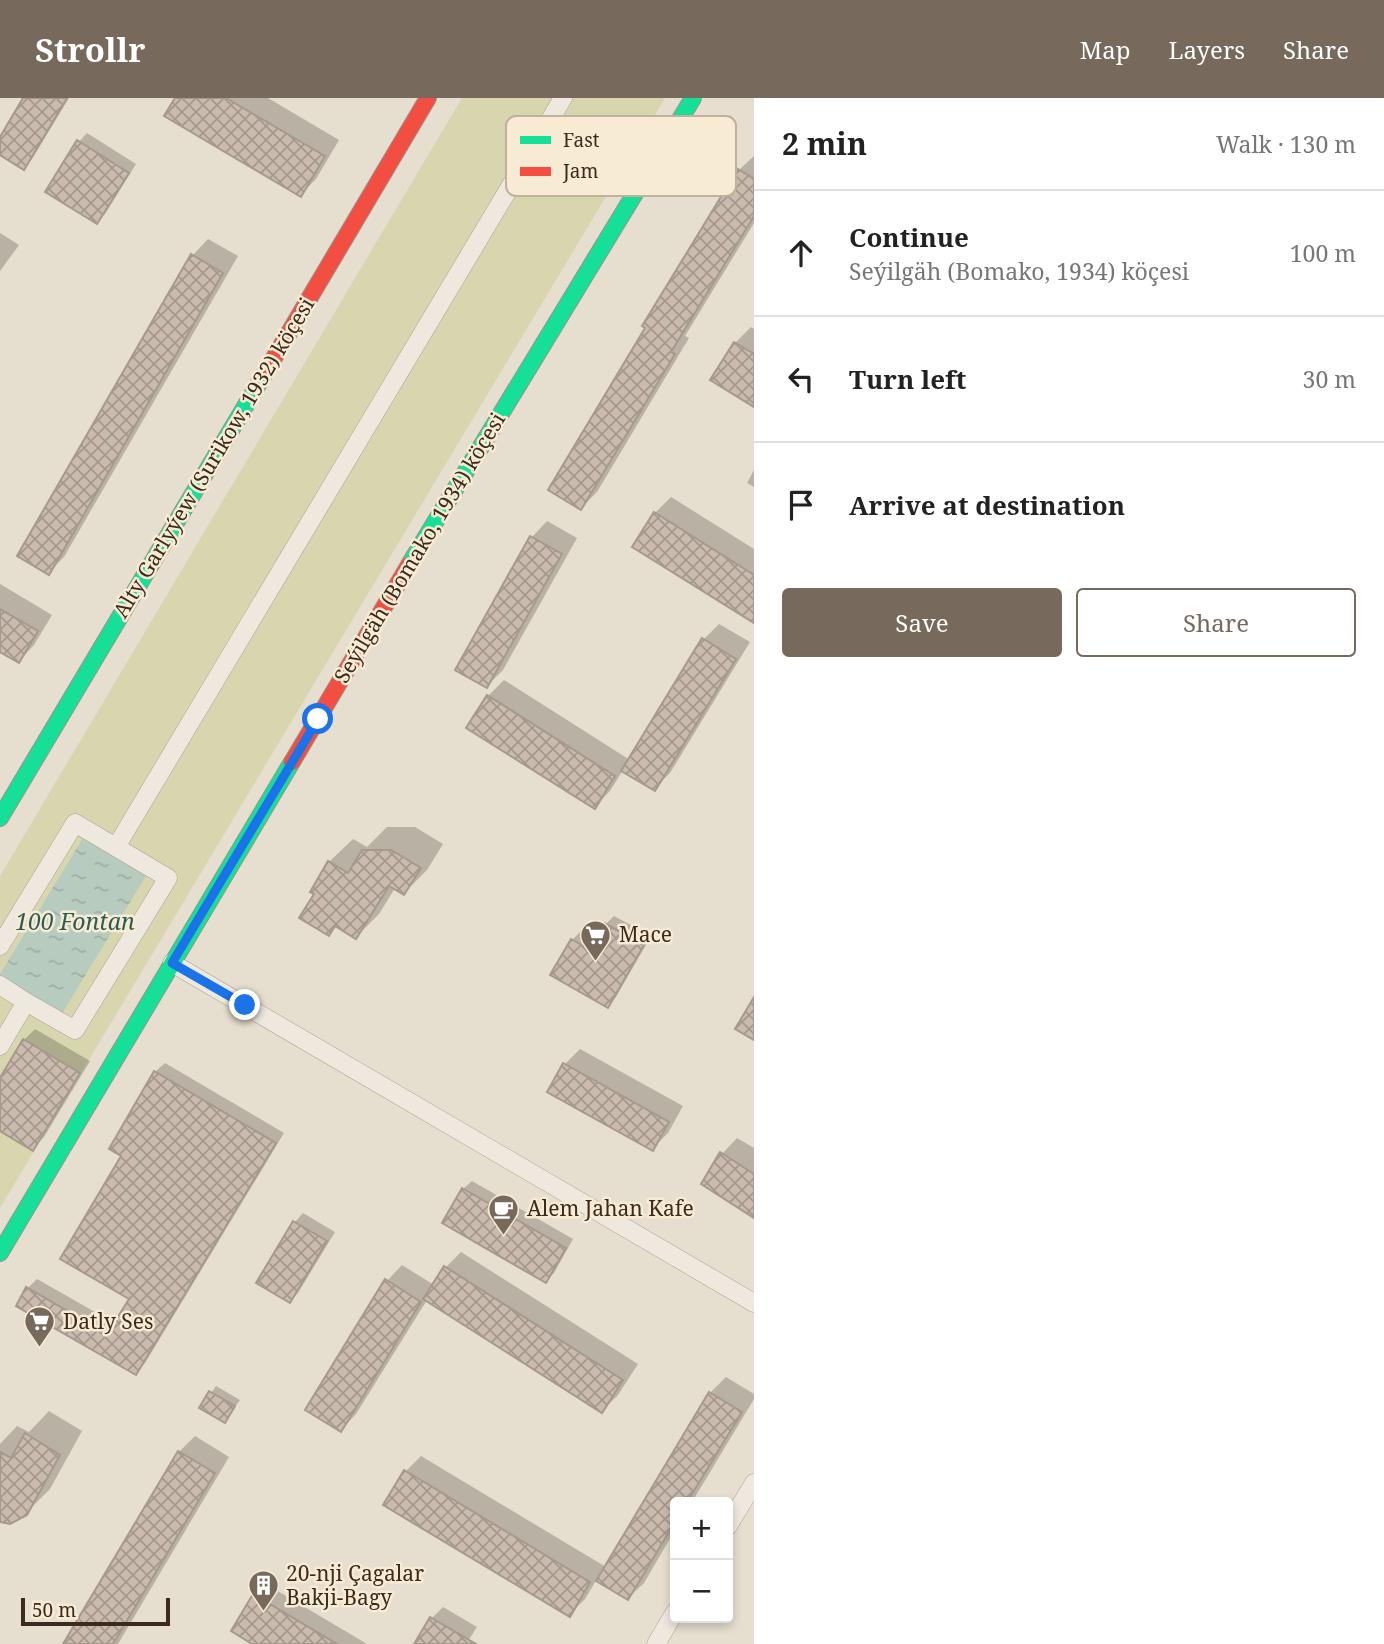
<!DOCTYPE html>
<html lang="en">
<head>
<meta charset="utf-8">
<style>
	body { margin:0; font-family:"Noto Serif",serif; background:#f6f6f6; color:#222 }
	.controls { position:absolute; right:21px; bottom:21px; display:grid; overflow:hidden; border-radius:7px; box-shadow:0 4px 10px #0003 }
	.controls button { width:63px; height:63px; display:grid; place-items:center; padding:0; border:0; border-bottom:2px solid #e0e0e0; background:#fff; color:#222; font:35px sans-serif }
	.scale { position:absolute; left:21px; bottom:18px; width:149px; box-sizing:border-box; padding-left:7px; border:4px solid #3b2a1d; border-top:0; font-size:19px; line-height:24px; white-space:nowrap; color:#3b2a1d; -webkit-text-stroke:5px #f7ebd3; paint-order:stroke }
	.stop { position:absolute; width:21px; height:21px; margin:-16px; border:5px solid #1a73e8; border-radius:50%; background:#fff }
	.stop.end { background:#1a73e8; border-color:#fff; box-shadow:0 2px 7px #0008 }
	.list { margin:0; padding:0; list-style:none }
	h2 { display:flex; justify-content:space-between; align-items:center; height:91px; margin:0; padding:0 28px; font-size:30px }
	h2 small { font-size:23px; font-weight:400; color:#767676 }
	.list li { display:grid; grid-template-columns:46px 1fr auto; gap:21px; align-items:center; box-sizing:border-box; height:126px; padding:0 28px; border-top:2px solid #e0e0e0 }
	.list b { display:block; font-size:26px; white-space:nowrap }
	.list p { margin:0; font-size:23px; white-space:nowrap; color:#767676 }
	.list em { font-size:23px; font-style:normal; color:#767676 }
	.actions { display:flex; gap:14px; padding:21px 28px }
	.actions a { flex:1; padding:16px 0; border:2px solid #77695b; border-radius:7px; text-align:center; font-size:24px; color:#77695b }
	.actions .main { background:#77695b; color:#fff }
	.icon { flex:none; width:38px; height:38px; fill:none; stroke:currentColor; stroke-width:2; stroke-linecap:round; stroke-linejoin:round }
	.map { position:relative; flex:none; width:754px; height:1546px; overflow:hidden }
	header { display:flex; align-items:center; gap:42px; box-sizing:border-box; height:98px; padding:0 35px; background:#77695b; color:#fff }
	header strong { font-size:33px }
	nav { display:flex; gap:38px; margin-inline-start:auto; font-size:24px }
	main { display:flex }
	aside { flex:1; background:#fff }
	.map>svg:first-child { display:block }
	.park { fill:#d7d6af }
	.water { fill:url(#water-ripples) }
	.shadow { fill:#0003 }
	.building { fill:url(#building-cross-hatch); stroke:#a6998d; stroke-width:2 }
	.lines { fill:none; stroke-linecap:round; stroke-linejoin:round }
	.street-casing { stroke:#aba396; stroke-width:19 }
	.fast-casing { stroke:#9b9286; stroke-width:18 }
	.jam-casing { stroke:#9b9286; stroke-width:18 }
	.street { stroke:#eee8df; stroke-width:18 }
	.fast { stroke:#16e098; stroke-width:16 }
	.jam { stroke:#f24e42; stroke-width:16 }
	.route { stroke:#1a73e8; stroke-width:9 }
	.labels { text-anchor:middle; stroke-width:5; stroke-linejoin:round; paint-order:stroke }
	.street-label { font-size:21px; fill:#3b2a1d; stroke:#f7ebd3 }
	.poi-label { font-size:21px; fill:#3b2a1d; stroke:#f7ebd3; text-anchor:start }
	.water-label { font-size:23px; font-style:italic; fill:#2c5b56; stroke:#f7ebd3 }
	.key { fill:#f7ebd3; stroke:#bfb19c; stroke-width:2 }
	.key-label { font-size:19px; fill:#3b2a1d }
</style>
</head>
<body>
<header>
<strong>Strollr</strong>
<nav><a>Map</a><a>Layers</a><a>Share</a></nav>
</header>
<main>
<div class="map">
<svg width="754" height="1546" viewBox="0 0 754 1546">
	<defs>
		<pattern id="water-ripples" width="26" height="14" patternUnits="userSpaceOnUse" patternTransform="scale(1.75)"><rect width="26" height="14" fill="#b8cbbf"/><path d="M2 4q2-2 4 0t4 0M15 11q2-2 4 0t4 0" fill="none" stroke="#9faea4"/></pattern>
		<pattern id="building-cross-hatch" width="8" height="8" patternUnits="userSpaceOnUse" patternTransform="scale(1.75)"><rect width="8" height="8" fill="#cabbae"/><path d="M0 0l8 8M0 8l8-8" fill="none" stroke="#a5988d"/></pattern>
	</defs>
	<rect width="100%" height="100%" fill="#e6dece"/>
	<path class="park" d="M462 0H665L0 1110V778Z"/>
	<path class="water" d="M83 740 146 778 61 917 0 880V876Z"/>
	<g class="shadow">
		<path d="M25 0H69L32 61 24 69 0 55V42Z"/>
		<path d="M177 0H268L339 42 316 81 300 97Z"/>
		<path d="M87 35 136 66 105 116 96 124 79 44Z"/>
		<path d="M754 58V125L685 238 689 240 597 394 581 410 739 72Z"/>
		<path d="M0 135 19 147 0 173Z"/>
		<path d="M208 141 238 158 64 459 49 474 193 157Z"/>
		<path d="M751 229 754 231V307L713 282 735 245Z"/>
		<path d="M754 372V389L747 385Z"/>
		<path d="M671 399 754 451V523L634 448 655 415Z"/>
		<path d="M547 423 577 440 503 572 487 588 532 439Z"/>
		<path d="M0 486 52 517 34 547 19 563 0 552Z"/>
		<path d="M719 526 750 544 670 675 654 691 623 672 610 693 594 709 488 598 504 582 630 662 704 541Z"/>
		<path d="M387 729H415L443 746 427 772 404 795 395 790 379 816 356 839 337 828 329 836 316 795 312 793 329 764 353 741 367 749Z"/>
		<path d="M614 818 651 838 616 899 608 908 572 842 581 833 596 843 606 826Z"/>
		<path d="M35 931 90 963 44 1039 32 1051 0 1031V984L24 942Z"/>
		<path d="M580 951 683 1008 668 1035 653 1050 565 966Z"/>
		<path d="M165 965 284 1035 145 1265 136 1275 28 1190 37 1181 116 1226 131 1200 123 1057 155 974Z"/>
		<path d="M737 1040 754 1050V1118L703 1086 722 1056Z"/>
		<path d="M472 1083 573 1141 554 1175 546 1183 463 1091Z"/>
		<path d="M303 1115 335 1134 298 1195 290 1203 258 1184 295 1124Z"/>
		<path d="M461 1154 638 1266 618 1297 602 1313 427 1202 356 1316 341 1332 387 1183 402 1167 434 1187 446 1169Z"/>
		<path d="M726 1279 754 1296V1301L692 1404H675V1432L644 1485 628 1500 597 1481 585 1501 569 1517 406 1373 421 1358 606 1469 710 1295Z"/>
		<path d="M216 1288 240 1302 225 1323 202 1309Z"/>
		<path d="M49 1313 82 1333 50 1391 26 1415 0 1422V1346L17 1328 29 1334Z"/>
		<path d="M195 1338 229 1359 118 1546H65L179 1354Z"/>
		<path d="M266 1486 367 1546H255L233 1533 255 1497Z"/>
		<path d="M443 1509 477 1529 466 1546H416L432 1520Z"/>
	</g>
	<g class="building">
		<path d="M23 0H67L24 72 0 57V39Z"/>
		<path d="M175 0H226L325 58 301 99 164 18Z"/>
		<path d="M77 42 129 75 97 126 45 94Z"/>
		<path d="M738 71 754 81V118L671 254 675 256 581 412 548 392 645 230 642 228Z"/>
		<path d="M191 156 223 175 49 477 17 458Z"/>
		<path d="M734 244 754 256V309L710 282Z"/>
		<path d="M654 414 754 477V525L632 449Z"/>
		<path d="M530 438 562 456 487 590 455 572Z"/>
		<path d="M0 511 38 533 19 565 0 554Z"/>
		<path d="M702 540 736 561 655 693 621 673Z"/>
		<path d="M487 597 615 678 595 711 466 630Z"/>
		<path d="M362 752H391L421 770 404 797 389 788 356 841 335 828 329 838 299 820 314 796 310 794 328 763 348 775Z"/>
		<path d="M604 825 644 847 608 910 550 877 571 841 589 851Z"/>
		<path d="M754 899V942L735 931Z"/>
		<path d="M23 941 80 975 33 1053 0 1033V980Z"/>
		<path d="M563 965 669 1024 653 1053 547 994Z"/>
		<path d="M154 973 276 1045 136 1277 16 1208 26 1189 107 1236 129 1201 60 1161 121 1058 109 1051Z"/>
		<path d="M720 1054 754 1076V1120L701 1086Z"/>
		<path d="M462 1090 566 1150 546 1185 442 1125Z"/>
		<path d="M293 1123 327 1143 290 1205 256 1185Z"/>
		<path d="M444 1168 623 1282 602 1315 423 1201Z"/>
		<path d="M385 1181 421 1204 341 1334 305 1312Z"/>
		<path d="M209 1293 235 1308 225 1325 199 1310Z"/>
		<path d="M709 1294 742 1314 687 1404H675V1424L628 1502 596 1483Z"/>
		<path d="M25 1335 60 1357 27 1417 10 1426 0 1424V1354L11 1360Z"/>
		<path d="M178 1353 215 1375 113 1546H63Z"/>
		<path d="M404 1372 590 1484 570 1519 383 1407Z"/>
		<path d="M253 1496 337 1546H252L231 1533Z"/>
		<path d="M430 1519 476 1546H414Z"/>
	</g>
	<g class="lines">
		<defs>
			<g id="street">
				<path d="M116 749 563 0"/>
				<path d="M0 848 75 725 168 780 75 932 26 904 0 948"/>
				<path d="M172 865 754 1205"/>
				<path d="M0 887 26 904"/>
				<path d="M728 1428 754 1385"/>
				<path d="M656 1546 675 1514"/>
			</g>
			<g id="fast">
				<path d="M409 467 693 0"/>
				<path d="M0 720 268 270"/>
				<path d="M0 1155 292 664"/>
			</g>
			<g id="jam">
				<path d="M268 270 428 0"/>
				<path d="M292 664 409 467"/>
			</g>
		</defs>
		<use href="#street" class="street-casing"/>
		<use href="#fast" class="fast-casing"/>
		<use href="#jam" class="jam-casing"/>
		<use href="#street" class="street"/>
		<use href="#fast" class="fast"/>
		<use href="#jam" class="jam"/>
	</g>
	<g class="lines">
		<path class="route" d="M245 907 172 865 318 621"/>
	</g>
	<defs>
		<symbol id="supermarket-pin" viewBox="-11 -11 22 30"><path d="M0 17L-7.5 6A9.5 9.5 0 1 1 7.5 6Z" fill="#77695b" stroke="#f7ebd3"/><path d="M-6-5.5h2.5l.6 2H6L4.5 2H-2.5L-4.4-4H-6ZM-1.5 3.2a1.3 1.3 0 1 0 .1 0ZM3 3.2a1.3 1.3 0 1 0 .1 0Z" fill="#fff"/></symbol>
		<symbol id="cafe-pin" viewBox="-11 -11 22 30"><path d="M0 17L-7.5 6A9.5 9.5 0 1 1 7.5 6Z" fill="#77695b" stroke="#f7ebd3"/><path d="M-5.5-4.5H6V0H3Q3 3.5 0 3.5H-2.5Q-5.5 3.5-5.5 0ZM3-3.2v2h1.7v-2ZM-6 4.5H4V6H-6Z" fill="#fff"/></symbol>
		<symbol id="building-pin" viewBox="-11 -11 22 30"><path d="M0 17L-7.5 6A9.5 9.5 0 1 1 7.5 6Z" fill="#77695b" stroke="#f7ebd3"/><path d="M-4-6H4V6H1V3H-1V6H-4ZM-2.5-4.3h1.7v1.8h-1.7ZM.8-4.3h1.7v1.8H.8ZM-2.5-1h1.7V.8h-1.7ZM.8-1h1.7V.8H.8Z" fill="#fff"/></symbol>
	</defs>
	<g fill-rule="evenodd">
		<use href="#supermarket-pin" x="578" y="820" width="35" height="47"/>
		<use href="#cafe-pin" x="486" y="1094" width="35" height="47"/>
		<use href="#supermarket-pin" x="22" y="1206" width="35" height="47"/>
		<use href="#building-pin" x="246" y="1470" width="35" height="47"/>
	</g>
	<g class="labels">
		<g class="street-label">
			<text transform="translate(214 360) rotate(-59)" y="7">Alty Garlyýew (Surikow, 1932) köçesi</text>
			<text transform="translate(420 450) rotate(-59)" y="7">Seýilgäh (Bomako, 1934) köçesi</text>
		</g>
		<g class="poi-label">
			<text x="619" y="844">Mace</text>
			<text x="527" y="1118">Alem Jahan Kafe</text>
			<text x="63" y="1231">Datly Ses</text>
			<text x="286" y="1483">20-nji Çagalar<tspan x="286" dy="24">Bakji-Bagy</tspan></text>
		</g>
		<g class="water-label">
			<text x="75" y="832">100 Fontan</text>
		</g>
	</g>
	<rect x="506" y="18" width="230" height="80" rx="10" class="key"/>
	<rect x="520" y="38" width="31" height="8" fill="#16e098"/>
	<rect x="520" y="69" width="31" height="9" fill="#f24e42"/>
	<g class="key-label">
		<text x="563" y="49">Fast</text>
		<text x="563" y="80">Jam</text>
	</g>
</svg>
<div class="controls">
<button>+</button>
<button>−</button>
</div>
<div class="scale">50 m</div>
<div class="stop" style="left:318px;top:621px"></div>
<div class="stop end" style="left:245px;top:907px"></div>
</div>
<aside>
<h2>2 min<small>Walk · 130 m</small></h2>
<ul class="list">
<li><svg class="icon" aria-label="ahead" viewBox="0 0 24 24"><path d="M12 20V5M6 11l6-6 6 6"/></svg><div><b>Continue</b><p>Seýilgäh (Bomako, 1934) köçesi</p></div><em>100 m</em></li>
<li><svg class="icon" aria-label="left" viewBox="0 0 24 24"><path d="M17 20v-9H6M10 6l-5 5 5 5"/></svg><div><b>Turn left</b></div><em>30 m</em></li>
<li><svg class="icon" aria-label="arrive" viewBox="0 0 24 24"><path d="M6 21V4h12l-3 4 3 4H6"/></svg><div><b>Arrive at destination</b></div></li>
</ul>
<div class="actions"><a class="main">Save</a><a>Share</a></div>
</aside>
</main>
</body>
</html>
